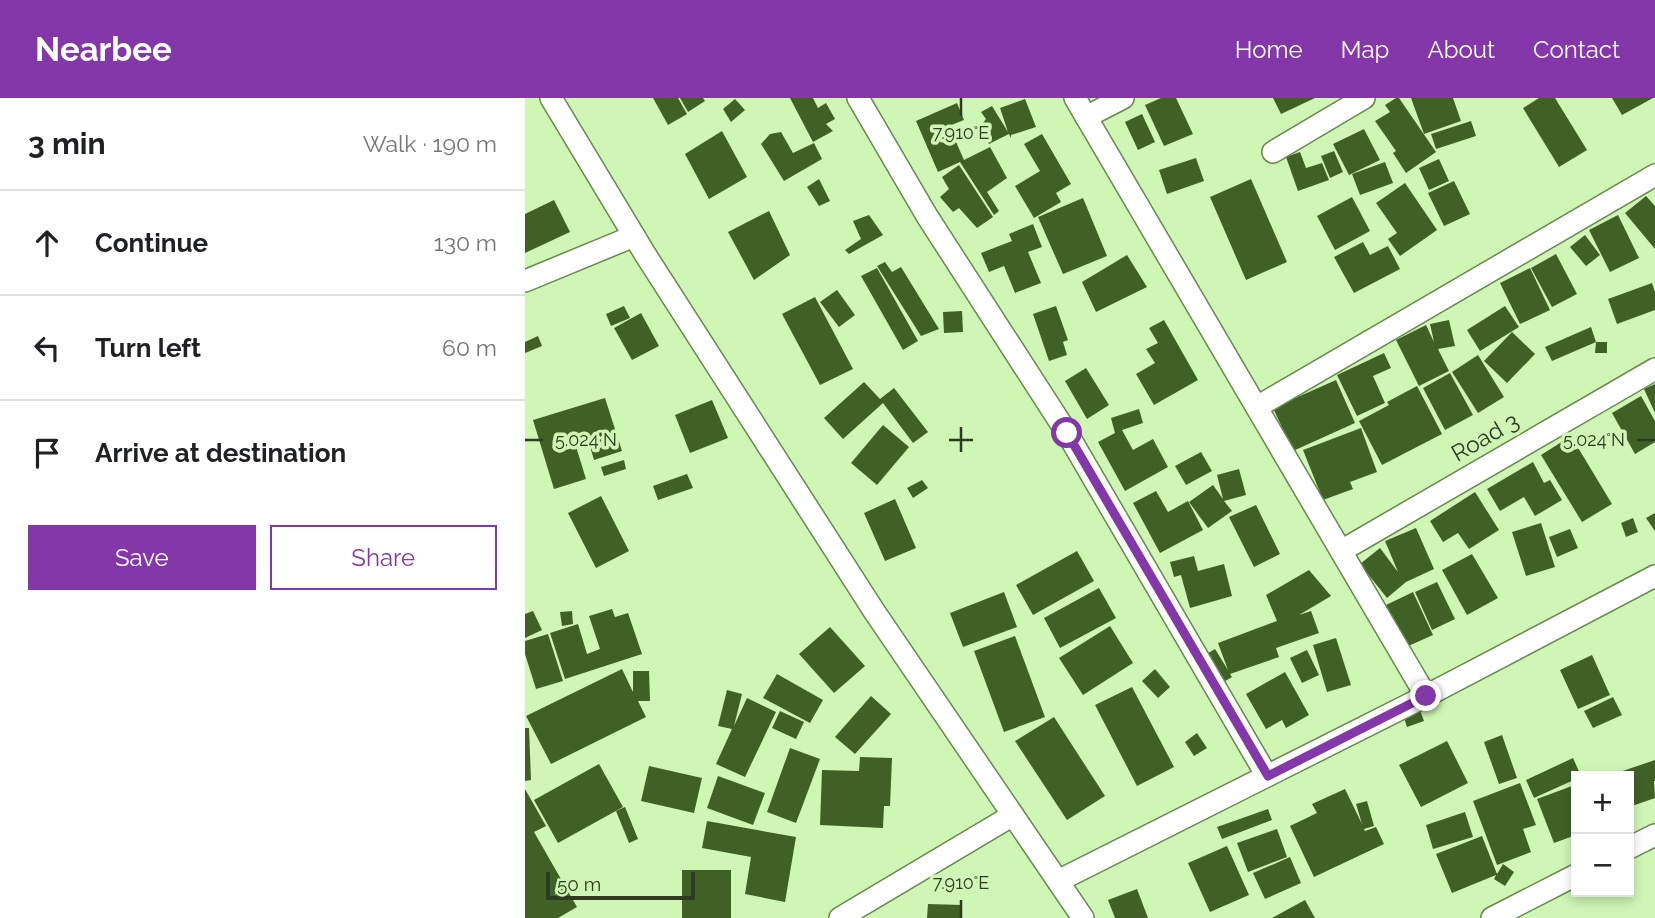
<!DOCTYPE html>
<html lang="en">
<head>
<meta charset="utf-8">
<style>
	body { margin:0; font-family:Raleway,sans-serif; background:#f2f2f2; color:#202124 }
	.controls { position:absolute; right:21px; bottom:21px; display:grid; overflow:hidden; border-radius:0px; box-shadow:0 4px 10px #0003 }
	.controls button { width:63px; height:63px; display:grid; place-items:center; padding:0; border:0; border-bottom:2px solid #e0e0e0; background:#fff; color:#202124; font:35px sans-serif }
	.scale { position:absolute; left:21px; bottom:18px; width:149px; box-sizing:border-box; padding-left:7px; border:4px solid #2c3b21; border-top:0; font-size:19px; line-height:24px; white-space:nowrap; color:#2c3b21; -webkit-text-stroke:5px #cff6b4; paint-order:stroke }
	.stop { position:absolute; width:21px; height:21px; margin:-16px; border:5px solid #8437a8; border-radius:50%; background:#fff }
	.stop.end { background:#8437a8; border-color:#fff; box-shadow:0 2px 7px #0008 }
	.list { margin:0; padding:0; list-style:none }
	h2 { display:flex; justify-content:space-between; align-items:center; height:91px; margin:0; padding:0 28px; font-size:30px }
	h2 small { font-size:23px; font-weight:400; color:#757577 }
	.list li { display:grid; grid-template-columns:46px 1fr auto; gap:21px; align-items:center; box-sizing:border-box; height:105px; padding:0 28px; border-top:2px solid #e0e0e0 }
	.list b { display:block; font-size:26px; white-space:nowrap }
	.list em { font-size:23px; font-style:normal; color:#757577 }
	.actions { display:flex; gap:14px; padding:21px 28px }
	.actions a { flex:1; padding:16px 0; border:2px solid #8437a8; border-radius:0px; text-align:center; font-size:24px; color:#8437a8 }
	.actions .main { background:#8437a8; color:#fff }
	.icon { flex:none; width:38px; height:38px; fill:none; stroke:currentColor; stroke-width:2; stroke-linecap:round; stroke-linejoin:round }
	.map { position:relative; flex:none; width:1130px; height:820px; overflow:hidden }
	header { display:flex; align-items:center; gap:42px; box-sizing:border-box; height:98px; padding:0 35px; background:#8437a8; color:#fff }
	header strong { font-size:33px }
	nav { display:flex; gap:38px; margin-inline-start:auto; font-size:24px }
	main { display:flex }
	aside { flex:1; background:#fff }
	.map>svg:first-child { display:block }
	.building { fill:#406126 }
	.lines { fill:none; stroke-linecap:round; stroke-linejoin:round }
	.minor-casing { stroke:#66894d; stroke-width:24 }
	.minor { stroke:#fff; stroke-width:21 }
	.route { stroke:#8437a8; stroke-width:9 }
	.ticks { fill:none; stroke:#2c3b21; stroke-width:2.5 }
	.labels { text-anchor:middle; stroke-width:7; stroke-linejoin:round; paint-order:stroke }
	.street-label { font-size:23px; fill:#2c3b21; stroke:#cff6b4 }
	.ticks-label { font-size:18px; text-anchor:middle; fill:#2c3b21; stroke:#cff6b4; stroke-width:7; stroke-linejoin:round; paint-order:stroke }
</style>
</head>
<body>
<header>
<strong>Nearbee</strong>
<nav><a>Home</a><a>Map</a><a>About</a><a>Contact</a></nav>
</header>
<main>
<aside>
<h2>3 min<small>Walk · 190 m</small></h2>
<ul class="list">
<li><svg class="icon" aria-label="ahead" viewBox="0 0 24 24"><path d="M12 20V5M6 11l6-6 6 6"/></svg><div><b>Continue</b></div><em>130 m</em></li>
<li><svg class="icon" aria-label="left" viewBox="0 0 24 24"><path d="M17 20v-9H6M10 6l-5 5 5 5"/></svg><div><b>Turn left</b></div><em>60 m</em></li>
<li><svg class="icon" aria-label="arrive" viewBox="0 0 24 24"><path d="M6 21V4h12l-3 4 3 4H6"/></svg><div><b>Arrive at destination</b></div></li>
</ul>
<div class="actions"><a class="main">Save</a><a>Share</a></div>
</aside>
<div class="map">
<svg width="1130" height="820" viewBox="0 0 1130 820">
	<rect width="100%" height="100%" fill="#cff6b4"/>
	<g class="building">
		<path d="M128 0H153L162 16 143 27Z"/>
		<path d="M155 0H178L180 3 163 14Z"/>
		<path d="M265 0H288L293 10 301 5 310 21 301 26 308 33 288 44Z"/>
		<path d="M636 0H651L668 36 639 48 620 7Z"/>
		<path d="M748 0H790L756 16Z"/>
		<path d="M871 0H874L911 54 881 75 868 55 871 53 850 23 865 14 860 7Z"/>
		<path d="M886 0H928L936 23 899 36Z"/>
		<path d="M1014 0H1030L1062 52 1034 69 998 10Z"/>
		<path d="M1087 0H1128L1097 17Z"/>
		<path d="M210 1 220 12 206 24 198 11Z"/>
		<path d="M500 1 511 29 486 37V40L484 36 464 46 455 29 461 21 456 14 467 8 483 34 475 10Z"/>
		<path d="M432 5 439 22 424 28 439 62 465 49 482 80 462 94 474 113 469 117 435 64 413 74 391 23Z"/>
		<path d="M617 16 630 44 613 52 600 24Z"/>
		<path d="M946 23 951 38 911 51 906 36Z"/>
		<path d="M839 31 855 62 824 77 808 46Z"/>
		<path d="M197 33 222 79 184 101 160 56Z"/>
		<path d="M256 34 268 55 289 45 297 61 259 83 236 46 245 36Z"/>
		<path d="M517 36 546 86 531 95 536 104 509 120 490 88 515 73 499 46Z"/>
		<path d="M809 53 818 74 805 80 796 58Z"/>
		<path d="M775 54 781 70 797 65 804 82 773 93 761 59Z"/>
		<path d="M671 60 679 83 642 96 634 72Z"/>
		<path d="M914 61 924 83 904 92 894 70Z"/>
		<path d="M860 64 868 85 835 97 827 76Z"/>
		<path d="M434 67 468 119 452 130 434 110 428 114 415 99 424 91 417 79Z"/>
		<path d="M294 81 305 103 294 108 282 89Z"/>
		<path d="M726 81 762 164 721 182 685 99Z"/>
		<path d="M929 83 945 116 919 128 903 95Z"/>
		<path d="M880 85 912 132 875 158 863 141 872 135 851 105Z"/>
		<path d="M1121 98 1130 108V151L1100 115Z"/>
		<path d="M827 99 845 133 810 152 792 118Z"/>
		<path d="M558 100 582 158 538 176 513 119Z"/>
		<path d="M29 102 45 134 0 155V116Z"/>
		<path d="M244 113 265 157 229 182 203 134Z"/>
		<path d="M344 117 358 137 324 156 320 152 336 141 328 123Z"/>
		<path d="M1093 117 1114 160 1085 174 1064 132Z"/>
		<path d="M508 126 517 149 503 154 516 185 490 195 479 168 464 174 456 155 487 143 484 136Z"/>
		<path d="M1060 137 1075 157 1061 168 1045 149Z"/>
		<path d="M838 144 845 157 863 148 875 171 829 195 809 159Z"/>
		<path d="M1031 156 1052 196 1027 209 1006 170Z"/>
		<path d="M602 157 622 189 571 214 557 184Z"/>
		<path d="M360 164 367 174 376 169 414 231 396 238 352 168Z"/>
		<path d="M352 170 393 243 378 252 336 178Z"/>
		<path d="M1005 170 1025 212 995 226 975 185Z"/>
		<path d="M1127 185 1130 194V212L1092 226 1083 201Z"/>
		<path d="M312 192 330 217 314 229 295 204Z"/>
		<path d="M290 199 328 271 295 287 257 216Z"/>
		<path d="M99 208 105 220 86 228 81 216Z"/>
		<path d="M531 208 543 242 538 244 542 257 524 263 508 216Z"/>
		<path d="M980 208 994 229 955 253 942 232Z"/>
		<path d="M437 213 438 234 419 235 418 214Z"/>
		<path d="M116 215 134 248 107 262 89 230Z"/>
		<path d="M639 222 673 282 629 307 611 276 630 265 621 251 633 245 624 230Z"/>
		<path d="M924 222 930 248 913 251 924 273 894 288 871 242 901 227 909 244 905 226Z"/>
		<path d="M1066 229 1071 244H1082V255H1070L1071 244 1027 263 1020 249Z"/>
		<path d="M987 234 1010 256 982 285 959 263Z"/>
		<path d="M13 238 17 248 0 255V244Z"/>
		<path d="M859 255 866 270 848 278 860 305 832 318 812 277Z"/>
		<path d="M953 257 979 299 953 315 927 274Z"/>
		<path d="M561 270 584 307 562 321 540 283Z"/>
		<path d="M925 275 948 317 920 332 898 290Z"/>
		<path d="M811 282 830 325 768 353 748 310Z"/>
		<path d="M339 284 355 301 369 290 403 334 388 345 358 305 318 341 299 320Z"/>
		<path d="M1130 286V315L1119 291Z"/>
		<path d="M892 288 917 336 857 367 834 323 864 307 862 304Z"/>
		<path d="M1116 298 1130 323V344L1110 356 1087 315Z"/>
		<path d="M80 300 97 353 69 362 62 338 49 342 61 381 29 391 8 322Z"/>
		<path d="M187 302 203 340 165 355 150 317Z"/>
		<path d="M614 311 618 325 597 332 608 352 628 341 643 369 600 393 573 344 590 335 586 320Z"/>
		<path d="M358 327 384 349 352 387 326 365Z"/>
		<path d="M836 330 852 374 825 384 828 391 798 402 778 352Z"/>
		<path d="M1046 338 1087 406 1057 424 1016 357Z"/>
		<path d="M676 354 687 373 661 387 650 368Z"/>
		<path d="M99 362 101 371 79 378 76 369Z"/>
		<path d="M1008 364 1019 385 1025 382 1037 402 1010 418 999 399 975 413 962 391Z"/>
		<path d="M714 371 721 397 699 403 707 413 683 430 664 404 688 387 698 401 692 377Z"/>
		<path d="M162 376 168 390 133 402 128 388Z"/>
		<path d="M397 382 403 390 388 400 382 390Z"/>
		<path d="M631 393 643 414 663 403 678 432 635 455 608 405Z"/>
		<path d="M950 394 974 432 944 451 933 435 918 444 905 423Z"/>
		<path d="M76 398 104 453 71 470 43 415Z"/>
		<path d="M370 401 391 450 360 463 339 415Z"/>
		<path d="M731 407 755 456 729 469 704 419Z"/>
		<path d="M1130 415V433L1121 420Z"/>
		<path d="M1108 420 1113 434 1101 439 1096 425Z"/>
		<path d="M1016 425 1030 469 1001 478 987 434Z"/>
		<path d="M891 430 909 471 881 484 862 500 835 466 855 450 873 474 860 443Z"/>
		<path d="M1045 431 1053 450 1032 459 1024 439Z"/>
		<path d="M552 453 569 483 508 517 491 487Z"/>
		<path d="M947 456 973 500 942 517 917 472Z"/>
		<path d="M669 458 673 473 699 466 707 498 665 510 656 477 649 479 645 464Z"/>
		<path d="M784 472 806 498 774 517 786 513 794 535 751 550 754 559 705 576 707 579 697 585 680 557 690 551 703 572 693 545 752 523 741 497Z"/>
		<path d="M912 484 930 521 907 532 890 494Z"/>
		<path d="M574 490 591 520 535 550 519 520Z"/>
		<path d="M479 494 492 529 438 549 425 515Z"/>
		<path d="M888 494 908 537 879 550 859 508Z"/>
		<path d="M87 511 90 519 103 515 117 556 40 581 25 535 53 526 62 556 75 551 64 518Z"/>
		<path d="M8 513 17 532 0 540V516Z"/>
		<path d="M47 513 48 526 37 528 35 514Z"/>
		<path d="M585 528 608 565 558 597 534 560Z"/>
		<path d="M305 529 340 568 309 595 274 556Z"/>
		<path d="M23 536 38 583 11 591 0 556V543Z"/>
		<path d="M490 538 520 619 479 634 449 553Z"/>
		<path d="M811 540 826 587 802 594 788 547Z"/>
		<path d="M782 552 794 577 777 585 765 560Z"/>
		<path d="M1067 557 1085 597 1053 611 1035 572Z"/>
		<path d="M97 571 108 594V573H124L125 603H113L121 619 26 666 1 618Z"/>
		<path d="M630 571 645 589 633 600 617 583Z"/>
		<path d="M760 574 784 617 761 630 757 622 741 631 721 596Z"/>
		<path d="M252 576 298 602 285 625 238 600Z"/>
		<path d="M607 589 649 669 612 688 570 607Z"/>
		<path d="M202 592 217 596 209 628 222 600 251 614 220 679 191 666 207 631 193 628Z"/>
		<path d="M346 598 366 616 330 656 310 639Z"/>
		<path d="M1088 599 1097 617 1068 630 1059 613Z"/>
		<path d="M893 607 899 623 882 629 877 613Z"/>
		<path d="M255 613 279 624 271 641 247 630Z"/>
		<path d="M529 619 580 698 542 722 490 643Z"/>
		<path d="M0 630H4L6 682 0 683Z"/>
		<path d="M672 635 682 650 669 658 660 644Z"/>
		<path d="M977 637 992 680 974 686 959 644Z"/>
		<path d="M922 643 943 685 896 709 874 667Z"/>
		<path d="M265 650 295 661 271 725 242 714Z"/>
		<path d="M335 659 367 660 365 708H359L358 730 295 727 297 672 334 673Z"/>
		<path d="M1048 660 1056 678H1051V681L1009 700 1001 682Z"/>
		<path d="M1130 662V683H1129L1130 700 1104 709V678H1083Z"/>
		<path d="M74 666 98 709 33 745 9 702Z"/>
		<path d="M124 668 177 680 169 715 116 703Z"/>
		<path d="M193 678 240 695 228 727 182 710Z"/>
		<path d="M995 685 1011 727 998 731 1006 754 972 767 948 703Z"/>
		<path d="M1047 688 1051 698V737L1029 745 1012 701Z"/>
		<path d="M0 691 21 728 9 734 52 809 33 820H0Z"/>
		<path d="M820 691 837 726 831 706 842 703 849 728 839 731 840 733 851 729 859 746 789 779 765 728 792 715 787 706Z"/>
		<path d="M100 709 113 741 104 745 91 713Z"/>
		<path d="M743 711 747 722 697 741 692 729Z"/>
		<path d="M940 714 948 739 908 751 901 727Z"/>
		<path d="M182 723 271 739 260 804 220 796 226 759 177 750Z"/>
		<path d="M752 731 762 759 723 774 712 745Z"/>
		<path d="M957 738 972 776 978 766 989 774 980 788 969 781 971 777 927 795 911 756Z"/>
		<path d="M702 748 724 797 685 814 663 765Z"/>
		<path d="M765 759 776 785 740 801 728 775Z"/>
		<rect x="157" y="772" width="49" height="48"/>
		<path d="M612 791 623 820H590L583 802Z"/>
		<path d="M780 802 790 820H747Z"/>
		<path d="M403 806 437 807 436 820H402Z"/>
	</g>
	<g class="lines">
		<defs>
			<g id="minor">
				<path d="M26 0 120 156 349 513 558 820"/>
				<path d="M333 0 402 118 542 335 742 678"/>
				<path d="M550 0 901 598"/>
				<path d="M561 19 598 0"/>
				<path d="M748 54 839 0"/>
				<path d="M0 183 109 138"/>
				<path d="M732 309 1130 77"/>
				<path d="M816 453 1130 271"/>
				<path d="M1104 750 1130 737"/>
				<path d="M533 783 901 598 1130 478"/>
				<path d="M315 820 488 717"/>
				<path d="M967 820 1051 777"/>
			</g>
		</defs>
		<use href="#minor" class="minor-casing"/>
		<use href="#minor" class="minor"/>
	</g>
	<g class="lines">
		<path class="route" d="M542 335 743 678 901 598"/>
	</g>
	<path class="ticks" d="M436 0V18M436 329V354M0 342H18M424 342H448M1112 342H1130M436 802V820"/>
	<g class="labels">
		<g class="street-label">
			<text transform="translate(960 339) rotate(-30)" y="8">Road 3</text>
		</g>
	</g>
	<g class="ticks-label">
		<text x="436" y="41">7.910°E</text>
		<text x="61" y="348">5.024°N</text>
		<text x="1069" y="348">5.024°N</text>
		<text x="436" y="791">7.910°E</text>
	</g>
</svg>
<div class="controls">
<button>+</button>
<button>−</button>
</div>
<div class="scale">50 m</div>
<div class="stop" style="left:542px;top:335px"></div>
<div class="stop end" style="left:901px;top:598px"></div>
</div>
</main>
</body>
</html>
